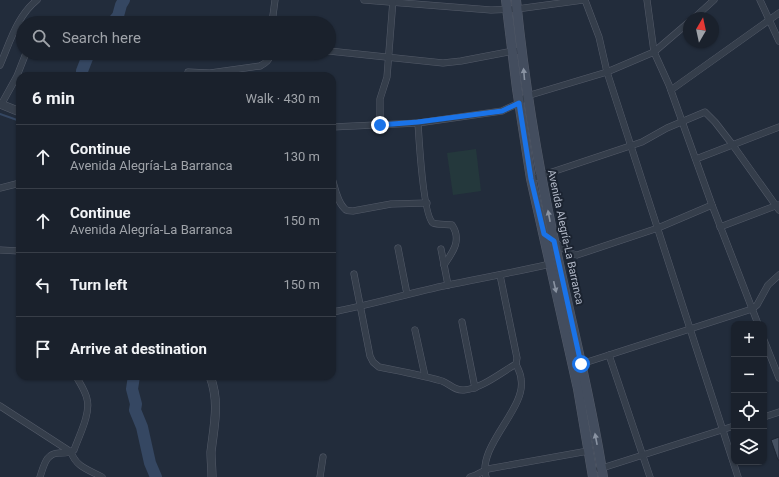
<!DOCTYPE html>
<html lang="en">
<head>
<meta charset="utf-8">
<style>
	body { margin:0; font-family:Roboto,sans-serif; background:#232934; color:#f1f3f6 }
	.controls { position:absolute; right:12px; bottom:12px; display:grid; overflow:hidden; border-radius:8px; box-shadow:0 1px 3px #0004 }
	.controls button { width:36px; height:36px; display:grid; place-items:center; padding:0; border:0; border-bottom:1px solid #383e48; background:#1a212c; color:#f1f3f6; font:20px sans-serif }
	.compass { position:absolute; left:683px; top:12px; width:36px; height:36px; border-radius:50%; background:#1a212c; box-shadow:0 1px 3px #0004; rotate:9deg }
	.stop { position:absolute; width:12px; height:12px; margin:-9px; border:3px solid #1a73e8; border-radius:50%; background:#fff }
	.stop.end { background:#1a73e8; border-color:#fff; box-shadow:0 1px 4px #0008 }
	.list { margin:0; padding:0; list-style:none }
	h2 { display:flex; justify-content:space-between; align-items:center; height:52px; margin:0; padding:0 16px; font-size:17px }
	h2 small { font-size:13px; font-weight:400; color:#9fa3a9 }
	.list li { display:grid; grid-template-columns:26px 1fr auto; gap:12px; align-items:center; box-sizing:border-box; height:64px; padding:0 16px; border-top:1px solid #383e48 }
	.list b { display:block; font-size:15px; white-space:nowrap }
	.list p { margin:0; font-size:13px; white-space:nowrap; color:#9fa3a9 }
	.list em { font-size:13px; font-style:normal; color:#9fa3a9 }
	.icon { flex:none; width:22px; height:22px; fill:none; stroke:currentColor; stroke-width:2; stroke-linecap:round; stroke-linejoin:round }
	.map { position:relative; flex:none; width:779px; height:477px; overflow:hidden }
	.search { position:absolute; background:#1a212c; box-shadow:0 1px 3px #0004; left:16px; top:16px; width:320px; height:44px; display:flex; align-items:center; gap:10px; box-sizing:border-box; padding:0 14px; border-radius:22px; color:#9fa3a9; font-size:15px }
	.panel { position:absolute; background:#1a212c; box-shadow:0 1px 3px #0004; left:16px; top:72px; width:320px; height:308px; border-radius:12px }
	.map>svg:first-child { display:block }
	.green { fill:#24383c }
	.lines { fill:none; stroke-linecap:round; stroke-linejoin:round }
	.stream { stroke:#354762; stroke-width:2 }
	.river { stroke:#354762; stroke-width:12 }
	.building { fill:#465162; stroke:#1d2532 }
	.minor-casing { stroke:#545b69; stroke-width:7 }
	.tertiary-casing { stroke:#545b69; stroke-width:9 }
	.secondary-casing { stroke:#545b69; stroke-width:10 }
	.minor { stroke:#353e4b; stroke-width:6 }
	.tertiary { stroke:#353e4b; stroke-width:8 }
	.secondary { stroke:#434d5e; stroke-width:9 }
	.oneway { fill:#8a93a2 }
	.route { stroke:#1a73e8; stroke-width:5 }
	.labels { text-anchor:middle; stroke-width:4; stroke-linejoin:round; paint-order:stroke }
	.street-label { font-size:11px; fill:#b1b8c7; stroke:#1b2330 }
</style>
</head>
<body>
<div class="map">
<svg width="779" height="477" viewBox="0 0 779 477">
	<rect width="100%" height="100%" fill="#222c3b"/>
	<path class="green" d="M476 149 481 191 453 195 447 153Z"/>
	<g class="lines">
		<path class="stream" d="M0 114 20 121"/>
		<g class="river">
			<path d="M112 23 118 16 121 5 124 0"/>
			<path d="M82 76V71L89 53"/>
			<path d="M134 376 132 389 136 404 135 410 142 427 150 463 156 477"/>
		</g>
	</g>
	<path class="building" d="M779 437V460H778L771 440Z"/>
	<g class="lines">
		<defs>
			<g id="minor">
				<path d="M364 0 491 10 517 9 583 0"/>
				<path d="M585 0 599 37 607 72 738 477"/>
				<path d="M647 0 654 52 669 85 712 205 758 324"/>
				<path d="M760 0 779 41"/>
				<path d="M694 18 714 0"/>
				<path d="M42 23 43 21"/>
				<path d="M272 23 275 0"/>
				<path d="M329 51 443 63 461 61 513 51H522"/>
				<path d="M0 65C10 42 17 16 37 0"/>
				<path d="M188 72 210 73 260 66C266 63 270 60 270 53"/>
				<path d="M671 90 779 13"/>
				<path d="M1 105 17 76 26 53"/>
				<path d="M418 123C419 138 423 216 433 223 438 225 447 224 452 225 462 240 453 252 444 265"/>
				<path d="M380 125V99L387 77 393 0"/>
				<path d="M332 127 418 123 502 111 519 103 527 96 607 72 654 52 689 22"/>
				<path d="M696 159 779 127"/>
				<path d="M332 178C335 188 337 201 344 208 346 211 349 211 353 211L391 204 427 203"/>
				<path d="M531 179 642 142 667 128 705 112 715 122 732 144 779 210"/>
				<path d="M0 188 20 183"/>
				<path d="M720 227 778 205"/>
				<path d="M544 235 570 253 577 255 658 228 712 205"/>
				<path d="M398 248 407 294"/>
				<path d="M441 249 448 285"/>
				<path d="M0 250 20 251"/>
				<path d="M354 274 370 356 373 362 379 367C400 371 421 375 442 381 450 384 455 391 464 390 481 389 502 372 516 364L517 358 500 275"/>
				<path d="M332 312C371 305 409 293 448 285 482 278 516 272 550 264"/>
				<path d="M462 322 475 388"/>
				<path d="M415 330 425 376"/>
				<path d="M764 340 779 378"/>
				<path d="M609 355 650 477"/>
				<path d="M578 365 752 309 757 305 768 285 779 275"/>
				<path d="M0 406 71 452C76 467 89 470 102 477"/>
				<path d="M764 417 779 412"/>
				<path d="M599 469 734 426"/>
				<path d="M40 477C44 465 46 452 61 453 66 453 70 453 74 450 79 436 91 413 87 399 85 390 80 384 76 376"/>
				<path d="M320 477 323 457"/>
				<path d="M470 477 476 475 488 469 588 451"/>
				<path d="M486 477C477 446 527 408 521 379 521 374 518 369 516 364"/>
			</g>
			<g id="tertiary">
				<path d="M0 104 20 112"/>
				<path d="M210 376C220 403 214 425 211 452 211 460 212 469 212 477"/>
			</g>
			<g id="secondary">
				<path d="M506 0 517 89 531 179 578 389 593 477"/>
				<path d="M516 0C524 81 537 160 554 240 570 319 591 397 603 477"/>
			</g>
		</defs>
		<use href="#minor" class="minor-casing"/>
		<use href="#tertiary" class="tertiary-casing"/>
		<use href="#secondary" class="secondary-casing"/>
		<use href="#minor" class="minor"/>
		<use href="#tertiary" class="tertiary"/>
		<use href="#secondary" class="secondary"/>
	</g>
	<defs><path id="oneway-solid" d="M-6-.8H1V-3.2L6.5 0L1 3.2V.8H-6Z"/></defs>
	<g class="oneway">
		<use href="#oneway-solid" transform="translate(524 74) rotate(-95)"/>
		<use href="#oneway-solid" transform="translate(549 216) rotate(-101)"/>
		<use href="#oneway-solid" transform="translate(555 287) rotate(77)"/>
		<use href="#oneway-solid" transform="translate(596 439) rotate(-101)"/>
	</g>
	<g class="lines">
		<path class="route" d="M380 125 418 122 502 111 519 103 531 179 544 234 554 241 581 364"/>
	</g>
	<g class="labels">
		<g class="street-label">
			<text transform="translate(566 237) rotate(78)" y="4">Avenida Alegría-La Barranca</text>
		</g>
	</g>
</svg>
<div class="controls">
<button>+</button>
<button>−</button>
<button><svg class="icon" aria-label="locate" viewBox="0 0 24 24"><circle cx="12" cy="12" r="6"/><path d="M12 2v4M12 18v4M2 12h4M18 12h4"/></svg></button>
<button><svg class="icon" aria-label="layers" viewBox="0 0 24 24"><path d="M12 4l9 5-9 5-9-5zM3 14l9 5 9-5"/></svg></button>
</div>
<svg class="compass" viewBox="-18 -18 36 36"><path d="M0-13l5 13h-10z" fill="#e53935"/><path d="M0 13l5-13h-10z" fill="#9fa3a9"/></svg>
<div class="stop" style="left:581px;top:364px"></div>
<div class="stop end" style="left:380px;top:125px"></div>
<div class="search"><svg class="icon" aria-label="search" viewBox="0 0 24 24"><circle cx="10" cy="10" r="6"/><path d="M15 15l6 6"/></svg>Search here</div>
<section class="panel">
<h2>6 min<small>Walk · 430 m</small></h2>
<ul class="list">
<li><svg class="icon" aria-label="ahead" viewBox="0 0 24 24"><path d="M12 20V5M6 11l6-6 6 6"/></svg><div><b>Continue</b><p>Avenida Alegría-La Barranca</p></div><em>130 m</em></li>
<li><svg class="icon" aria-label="ahead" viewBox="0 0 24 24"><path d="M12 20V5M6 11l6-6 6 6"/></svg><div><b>Continue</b><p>Avenida Alegría-La Barranca</p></div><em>150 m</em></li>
<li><svg class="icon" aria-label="left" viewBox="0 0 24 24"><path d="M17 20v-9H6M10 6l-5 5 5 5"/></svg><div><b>Turn left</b></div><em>150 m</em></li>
<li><svg class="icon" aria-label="arrive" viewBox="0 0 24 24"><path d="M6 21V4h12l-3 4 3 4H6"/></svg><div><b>Arrive at destination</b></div></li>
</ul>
</section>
</div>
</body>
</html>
